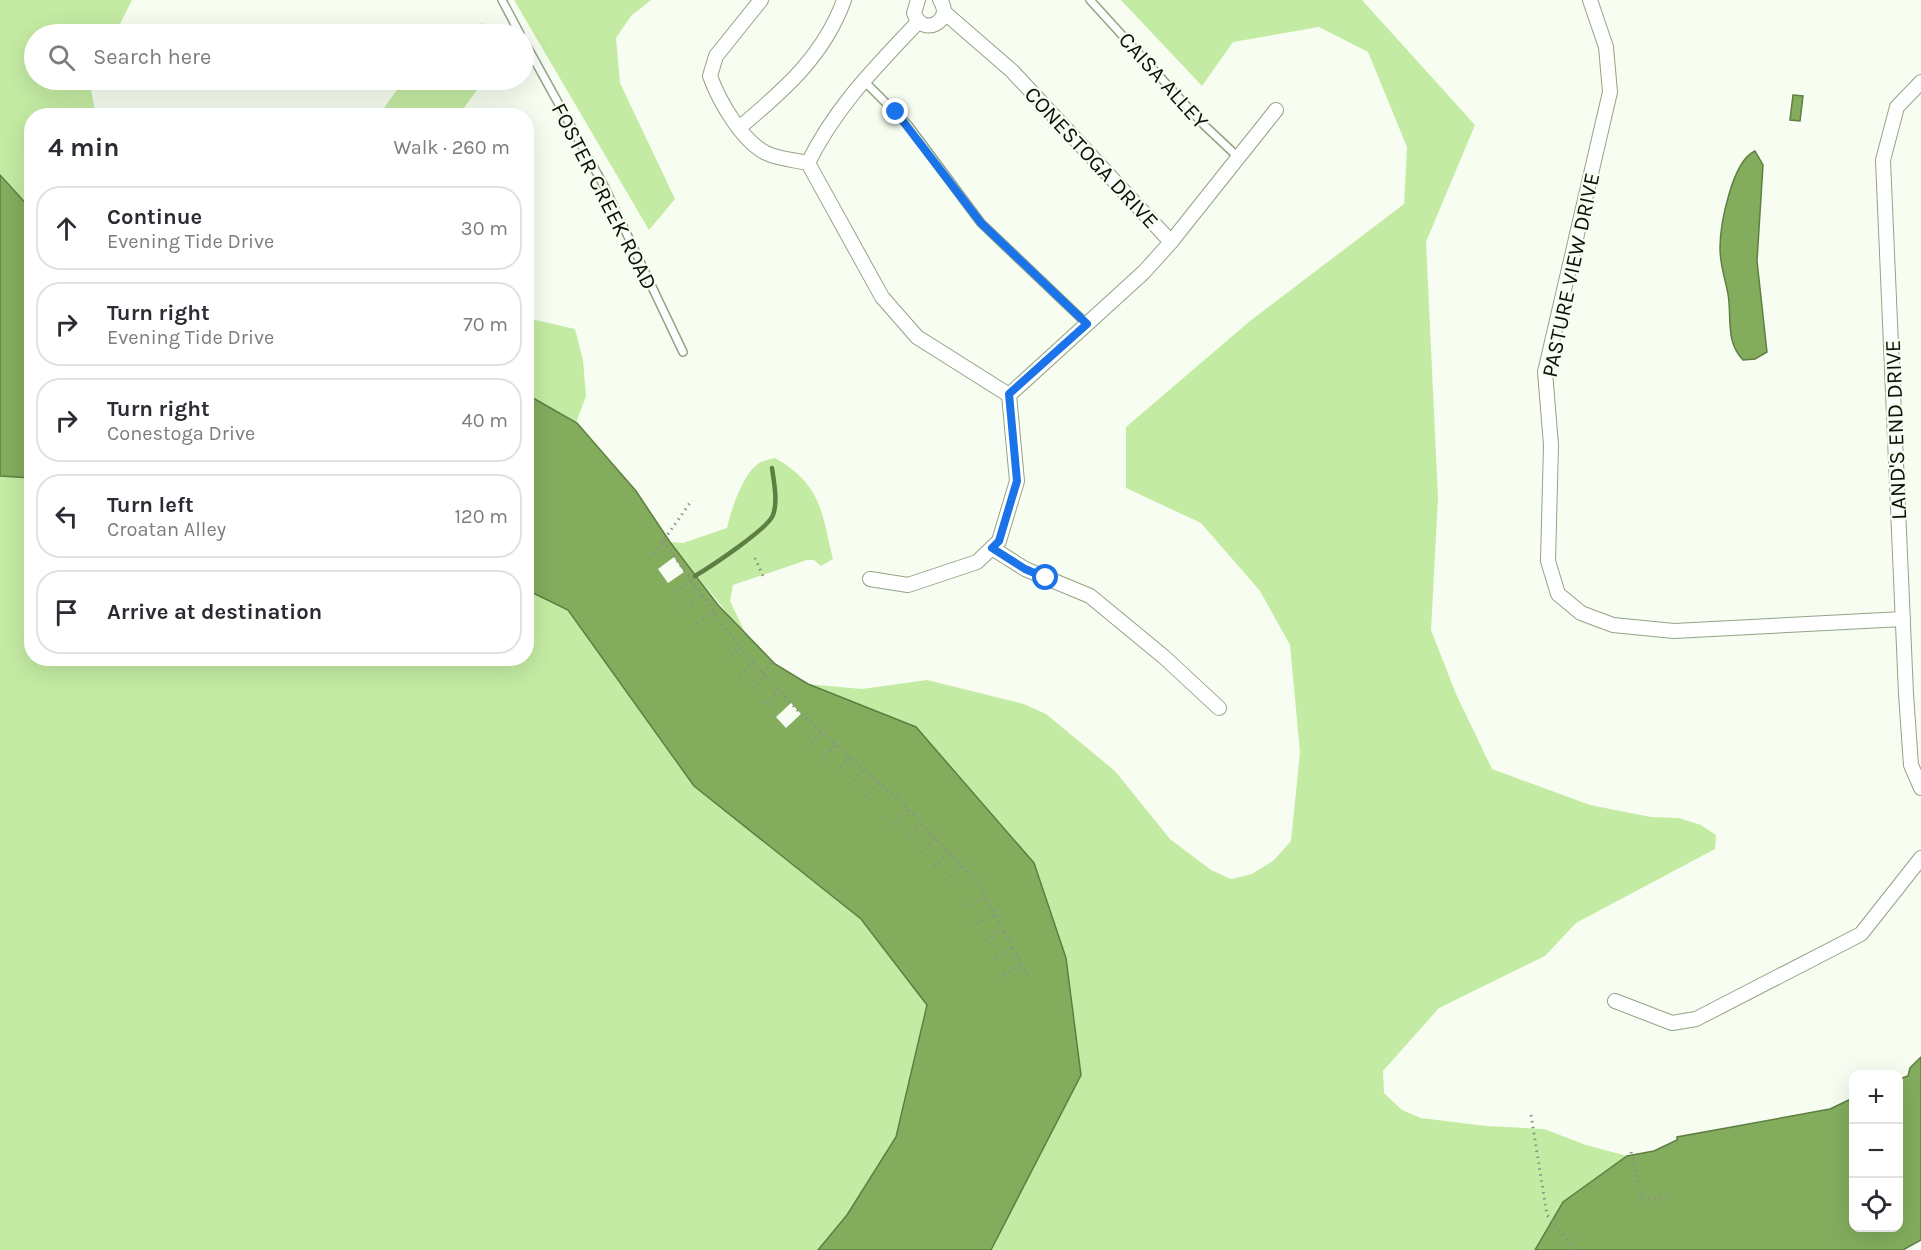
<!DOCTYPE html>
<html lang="en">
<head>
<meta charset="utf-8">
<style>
	body { margin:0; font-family:Karla,sans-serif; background:#f2f2f3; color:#2b2b33 }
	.controls { position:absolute; right:18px; bottom:18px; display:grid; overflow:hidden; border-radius:12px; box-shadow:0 6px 24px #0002 }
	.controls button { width:54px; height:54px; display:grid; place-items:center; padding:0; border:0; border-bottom:2px solid #e1e1e2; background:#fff; color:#2b2b33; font:30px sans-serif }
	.stop { position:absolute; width:18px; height:18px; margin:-14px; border:4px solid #1a73e8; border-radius:50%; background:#fff }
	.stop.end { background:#1a73e8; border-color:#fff; box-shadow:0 2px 6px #0008 }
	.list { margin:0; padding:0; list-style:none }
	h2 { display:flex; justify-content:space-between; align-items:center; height:78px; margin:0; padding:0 24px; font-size:26px }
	h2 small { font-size:20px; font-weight:400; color:#7c7c81 }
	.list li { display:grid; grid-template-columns:39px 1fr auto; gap:18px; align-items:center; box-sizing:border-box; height:84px; margin:0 12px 12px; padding:0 12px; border:2px solid #e1e1e2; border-radius:24px }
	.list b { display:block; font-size:22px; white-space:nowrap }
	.list p { margin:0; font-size:20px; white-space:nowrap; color:#7c7c81 }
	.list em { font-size:20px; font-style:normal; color:#7c7c81 }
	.icon { flex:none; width:33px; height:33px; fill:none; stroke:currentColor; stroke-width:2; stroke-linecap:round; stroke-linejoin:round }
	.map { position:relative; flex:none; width:1921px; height:1250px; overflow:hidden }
	.search { position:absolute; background:#fff; box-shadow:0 6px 24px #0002; left:24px; top:24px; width:510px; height:66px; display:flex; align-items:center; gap:15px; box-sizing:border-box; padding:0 21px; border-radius:33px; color:#7c7c81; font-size:22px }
	.panel { position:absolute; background:#fff; box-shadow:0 6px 24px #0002; left:24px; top:108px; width:510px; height:558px; border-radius:24px }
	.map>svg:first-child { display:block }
	.green { fill:#c4eba3 }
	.water { fill:#83ad5d; stroke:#5f7e43; stroke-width:1.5 }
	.pier { fill:#f7fef1 }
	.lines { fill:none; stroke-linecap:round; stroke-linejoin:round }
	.stream { stroke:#5f7e43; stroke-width:4.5 }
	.lane-casing { stroke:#93a486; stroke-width:10 }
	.street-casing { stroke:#93a486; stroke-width:16 }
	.path { stroke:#8c9287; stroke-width:3; stroke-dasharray:1.5 4.5; stroke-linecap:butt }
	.lane { stroke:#fff; stroke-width:7 }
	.street { stroke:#fff; stroke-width:14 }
	.route { stroke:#1a73e8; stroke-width:8 }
	.labels { text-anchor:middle; stroke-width:4.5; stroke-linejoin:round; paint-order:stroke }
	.street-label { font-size:22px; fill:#0c1107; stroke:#f7fef1 }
</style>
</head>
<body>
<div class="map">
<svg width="1921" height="1250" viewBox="0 0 1921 1250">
	<rect width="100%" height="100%" fill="#f7fef1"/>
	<g class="green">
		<path d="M0 0H132L115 34H34V80H89L96 115 32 116 31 209 0 175Z"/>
		<path d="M514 0H651L631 16 616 38 620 83 675 199 649 230Z"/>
		<path d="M1121 0H1362L1475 125 1426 242 1438 497 1431 630 1456 694 1492 769 1590 805 1651 817 1679 818 1701 825 1716 835 1715 849 1576 923 1545 956 1439 1008 1383 1071 1384 1093 1402 1110 1421 1118 1486 1126 1544 1129 1586 1145 1627 1156 1563 1202 1535 1250H991L1081 1075 1066 958 1034 862 916 728 808 684 862 689 927 680 1024 704 1046 714 1115 771 1170 839 1211 870 1231 879 1252 874 1273 861 1291 841 1300 752 1290 645 1260 591 1201 523 1126 488V427L1250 321 1404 204 1407 147 1368 52 1319 27 1233 42 1202 86Z"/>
		<path d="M483 23 486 34H456Z"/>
		<path d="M404 80H484L459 115H379Z"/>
		<path d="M527 318 575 329 583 360 586 396 576 423 527 394Z"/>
		<path d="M775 458C822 485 821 511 833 559L821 566 814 560H807L733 585 730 601 748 639 670 542 683 543 727 528C731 510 744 470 761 462 765 460 771 459 775 458Z"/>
		<path d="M0 476 31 478 32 658H526L527 590 568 610 694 786 861 919 927 1005 896 1137 847 1215 818 1250H0Z"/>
	</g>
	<g class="water">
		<path d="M1793 95 1803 96 1800 121 1790 120Z"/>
		<path d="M1755 151 1763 165 1757 261 1767 352 1755 359 1743 360C1725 341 1732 318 1728 294 1725 278 1720 265 1720 248 1720 225 1732 161 1755 151Z"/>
		<path d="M0 175 31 209V478L0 476Z"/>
		<path d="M526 394 577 423 636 491 670 542 718 605 775 664 808 684 916 727 1034 863 1066 958 1081 1075 991 1250H818L847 1215 896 1137 927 1005 861 919 694 786 568 610 527 590Z"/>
		<path d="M1921 1057V1240L1903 1250H1535L1563 1202 1627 1156 1654 1151 1677 1140V1137L1830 1109 1853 1098 1854 1228H1898L1899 1079 1908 1076 1910 1068Z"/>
	</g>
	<g class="pier">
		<path d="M674 557 684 572 668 583 658 569Z"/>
		<path d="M791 703 801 714 786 728 776 717Z"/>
	</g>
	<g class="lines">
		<path class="stream" d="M695 576C710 567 768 529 773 515 778 502 774 482 772 468"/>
		<defs>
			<g id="lane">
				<path d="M502 0 520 34"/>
				<path d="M1090 0 1204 125 1238 157"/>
				<path d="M524 41 604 186 683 352"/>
				<path d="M863 80 908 125 981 223 1087 324"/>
			</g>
			<g id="street">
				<path d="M761 0 716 56 710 76C719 101 742 141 766 153 779 159 794 160 808 163"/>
				<path d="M918 0 914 13C922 38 955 21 940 0"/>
				<path d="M1590 0 1606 47 1610 92 1545 372 1551 445 1548 561 1558 594 1581 613 1613 625 1674 631 1903 619"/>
				<path d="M944 12 1012 71 1171 242 1144 272 1009 395"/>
				<path d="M918 22C875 68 836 106 808 163L882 297 917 337 1009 395"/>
				<path d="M1921 82 1897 107 1883 160 1906 694 1911 765 1921 788"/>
				<path d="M739 128C783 91 824 56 844 0"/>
				<path d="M1171 242 1276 110"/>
				<path d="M992 548 1025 569 1090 596 1164 657 1219 708"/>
				<path d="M870 579 908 585 977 562 999 541 1017 481 1009 395"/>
				<path d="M1615 1001 1672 1023 1696 1019 1861 934 1921 858"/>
			</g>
		</defs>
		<use href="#lane" class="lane-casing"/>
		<use href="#street" class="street-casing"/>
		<g class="path">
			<path d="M663 541 740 648 801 714 898 799 978 883 1028 976"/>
			<path d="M654 554 692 500"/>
			<path d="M755 558 763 576"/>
			<path d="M675 592 691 581"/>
			<path d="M686 608 702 595"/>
			<path d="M697 623 714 612"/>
			<path d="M727 660 740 648"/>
			<path d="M763 673 774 661"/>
			<path d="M740 675 753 662"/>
			<path d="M752 688 766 676"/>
			<path d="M765 703 779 690"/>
			<path d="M808 747 821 732"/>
			<path d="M822 760 835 745"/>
			<path d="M837 772 849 757"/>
			<path d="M850 785 864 770"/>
			<path d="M865 797 878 783"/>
			<path d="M894 824 909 810"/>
			<path d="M907 837 922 824"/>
			<path d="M920 852 935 838"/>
			<path d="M934 866 948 853"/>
			<path d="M947 881 961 866"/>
			<path d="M968 907 985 897"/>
			<path d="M976 924 995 914"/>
			<path d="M986 940 1003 930"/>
			<path d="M996 958 1013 948"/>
			<path d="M1004 975 1022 965"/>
			<path d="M1531 1115 1547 1215 1570 1243 1571 1250"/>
			<path d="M1631 1152 1642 1199 1669 1198"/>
		</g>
		<use href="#lane" class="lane"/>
		<use href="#street" class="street"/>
	</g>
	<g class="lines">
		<path class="route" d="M896 112 981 223 1087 324 1009 394 1017 481 999 541 992 548 1025 569 1046 578"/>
	</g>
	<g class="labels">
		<g class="street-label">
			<text transform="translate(1164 80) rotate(48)" y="8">CAISA ALLEY</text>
			<text transform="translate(1092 157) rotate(47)" y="8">CONESTOGA DRIVE</text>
			<text transform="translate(605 196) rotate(63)" y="8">FOSTER CREEK ROAD</text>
			<text transform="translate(1570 275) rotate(-78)" y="8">PASTURE VIEW DRIVE</text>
			<text transform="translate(1895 430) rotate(-92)" y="8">LAND'S END DRIVE</text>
		</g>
	</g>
</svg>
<div class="controls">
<button>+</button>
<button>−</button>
<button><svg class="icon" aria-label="locate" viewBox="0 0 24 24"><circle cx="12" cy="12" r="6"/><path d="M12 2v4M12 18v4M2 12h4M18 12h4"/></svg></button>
</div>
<div class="stop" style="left:1046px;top:578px"></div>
<div class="stop end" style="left:896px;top:112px"></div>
<div class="search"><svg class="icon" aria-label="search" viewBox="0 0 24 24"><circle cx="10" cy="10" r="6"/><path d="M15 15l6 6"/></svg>Search here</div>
<section class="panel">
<h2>4 min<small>Walk · 260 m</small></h2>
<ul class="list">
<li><svg class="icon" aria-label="ahead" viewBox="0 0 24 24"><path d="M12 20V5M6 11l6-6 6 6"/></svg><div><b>Continue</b><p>Evening Tide Drive</p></div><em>30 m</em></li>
<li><svg class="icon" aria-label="right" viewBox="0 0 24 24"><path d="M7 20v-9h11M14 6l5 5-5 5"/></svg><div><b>Turn right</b><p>Evening Tide Drive</p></div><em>70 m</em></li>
<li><svg class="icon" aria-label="right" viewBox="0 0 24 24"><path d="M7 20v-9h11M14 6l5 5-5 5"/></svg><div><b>Turn right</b><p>Conestoga Drive</p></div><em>40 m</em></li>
<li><svg class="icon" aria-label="left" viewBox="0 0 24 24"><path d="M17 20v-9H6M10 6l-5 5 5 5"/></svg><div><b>Turn left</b><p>Croatan Alley</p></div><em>120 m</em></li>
<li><svg class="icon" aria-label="arrive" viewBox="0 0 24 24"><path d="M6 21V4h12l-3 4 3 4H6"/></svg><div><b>Arrive at destination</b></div></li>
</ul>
</section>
</div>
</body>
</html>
